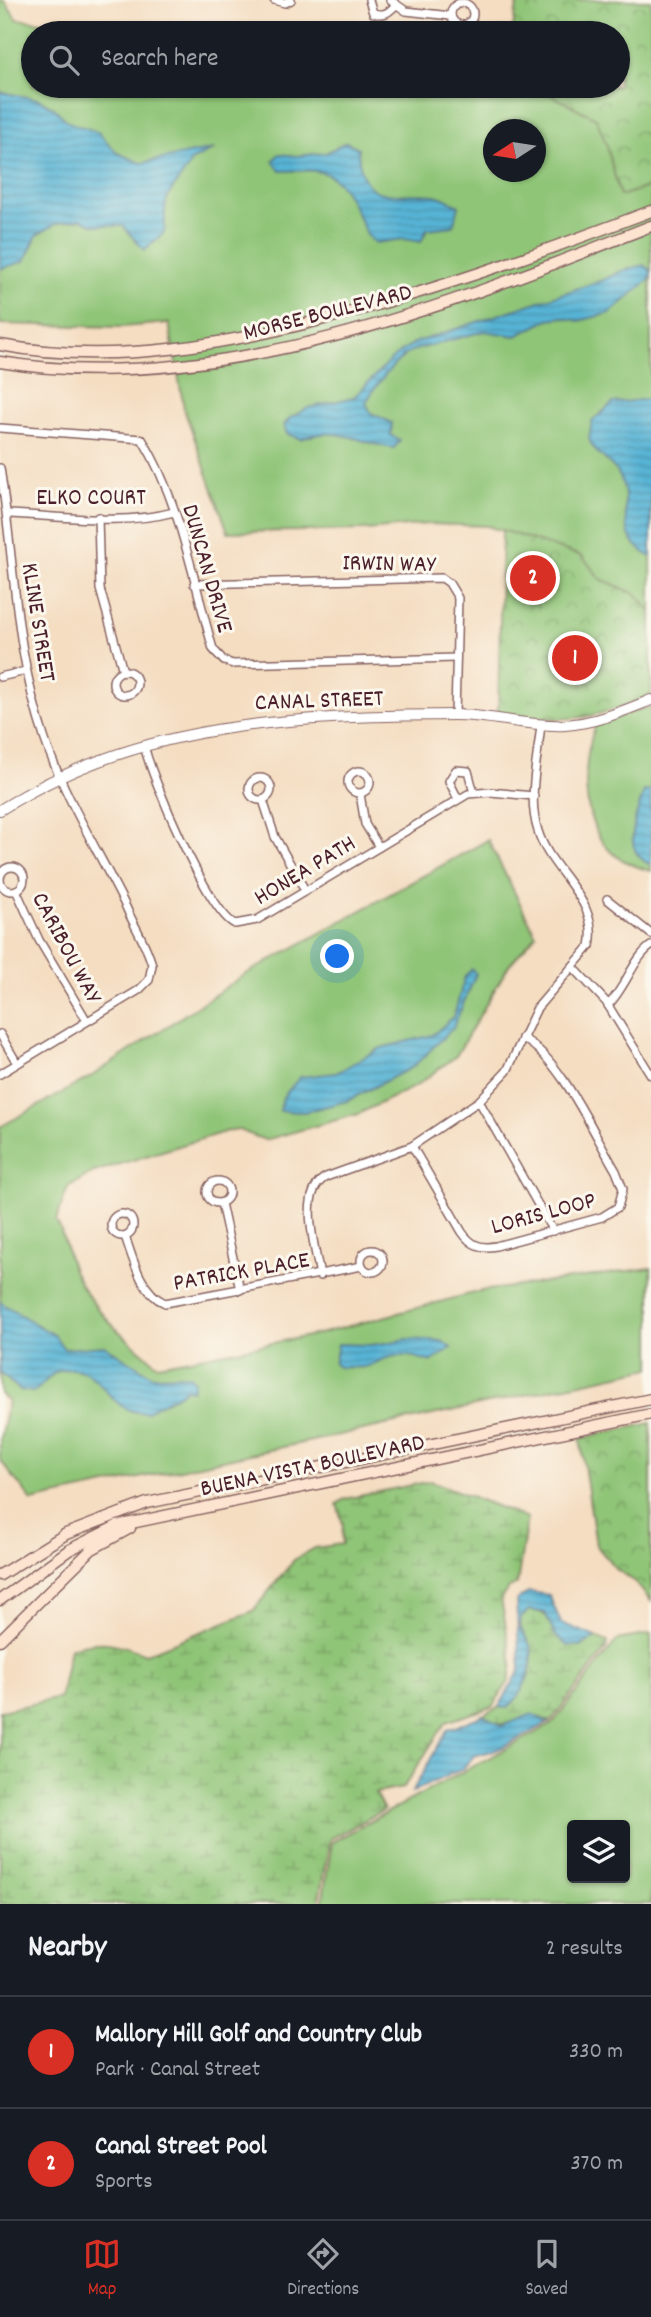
<!DOCTYPE html>
<html lang="en">
<head>
<meta charset="utf-8">
<style>
	body { margin:0; font-family:Dekko,sans-serif; background:#242831; color:#f1f3f6 }
	.controls { position:absolute; right:21px; bottom:21px; display:grid; overflow:hidden; border-radius:7px; box-shadow:0 2px 5px #0004 }
	.controls button { width:63px; height:63px; display:grid; place-items:center; padding:0; border:0; border-bottom:2px solid #363941; background:#171b24; color:#f1f3f6; font:35px sans-serif }
	.compass { position:absolute; left:483px; top:119px; width:63px; height:63px; border-radius:50%; background:#171b24; box-shadow:0 2px 5px #0004; rotate:258deg }
	.you { position:absolute; left:338px; top:957px; width:24px; height:24px; margin:-18px; border:5px solid #fff; border-radius:50%; background:#1a73e8; box-shadow:0 0 0 10px #1a73e833 }
	.badge { display:grid; place-items:center; width:46px; height:46px; border-radius:50%; background:#d93025; color:#fff; font-size:23px; font-weight:700 }
	.pin { position:absolute; translate:-50% -50%; border:4px solid #fff; box-shadow:0 2px 7px #0006 }
	.list { margin:0; padding:0; list-style:none }
	h2 { display:flex; justify-content:space-between; align-items:center; height:91px; margin:0; padding:0 28px; font-size:30px }
	h2 small { font-size:23px; font-weight:400; color:#9ea1a6 }
	.list li { display:grid; grid-template-columns:46px 1fr auto; gap:21px; align-items:center; box-sizing:border-box; height:112px; padding:0 28px; border-top:2px solid #363941 }
	.list b { display:block; font-size:26px; white-space:nowrap }
	.list p { margin:0; font-size:23px; white-space:nowrap; color:#9ea1a6 }
	.list em { font-size:23px; font-style:normal; color:#9ea1a6 }
	.icon { flex:none; width:38px; height:38px; fill:none; stroke:currentColor; stroke-width:2; stroke-linecap:round; stroke-linejoin:round }
	.map { position:relative; flex:none; width:651px; height:1904px; overflow:hidden }
	.search { position:absolute; background:#171b24; box-shadow:0 2px 5px #0004; left:21px; right:21px; top:21px; height:77px; display:flex; align-items:center; gap:18px; box-sizing:border-box; padding:0 24px; border-radius:38px; color:#9ea1a6; font-size:26px }
	.sheet { height:315px; background:#171b24 }
	nav { display:flex; justify-content:space-around; align-items:center; box-sizing:border-box; height:98px; border-top:2px solid #363941; background:#171b24; font-size:19px; color:#9ea1a6 }
	nav a { display:grid; justify-items:center; gap:4px }
	nav .on { color:#d93025 }
	.map>svg:first-child { display:block }
	.green { fill:#8fc577; stroke:#6c7251; stroke-width:2; fill-rule:evenodd }
	.wetland { fill:url(#wetland-marsh); stroke:#6c7251; stroke-width:2 }
	.park { fill:url(#park-crowns); stroke:#6c7251; stroke-width:2 }
	.water { fill:url(#water-rules); stroke:#506a80; stroke-width:2 }
	.lines { fill:none; stroke-linecap:round; stroke-linejoin:round }
	.minor-casing { stroke:#866260; stroke-width:10 }
	.tertiary-casing { stroke:#866260; stroke-width:12 }
	.secondary-casing { stroke:#866260; stroke-width:13 }
	.minor { stroke:#fff; stroke-width:7 }
	.tertiary { stroke:#fff; stroke-width:10 }
	.secondary { stroke:#fde4d1; stroke-width:10 }
	.labels { text-anchor:middle; stroke-width:6; stroke-linejoin:round; paint-order:stroke }
	.street-label { font-size:24px; fill:#4a1f2b; stroke:#fbf7ec }
</style>
</head>
<body>
<div class="map">
<svg width="651" height="1904" viewBox="0 0 651 1904">
	<defs>
		<pattern id="wetland-marsh" width="20" height="14" patternUnits="userSpaceOnUse" patternTransform="scale(1.75)"><rect width="20" height="14" fill="#8fc577"/><path d="M1 5h8M5 5V1M11 12h8M15 12V8" fill="none" stroke="#779f62"/></pattern>
		<pattern id="park-crowns" width="20" height="18" patternUnits="userSpaceOnUse" patternTransform="scale(1.75)"><rect width="20" height="18" fill="#8fc577"/><path d="M2 6a3 3 0 1 1 6 0M12 15a3 3 0 1 1 6 0" fill="none" stroke="#779f62"/></pattern>
		<pattern id="water-rules" width="6" height="5" patternUnits="userSpaceOnUse" patternTransform="scale(1.75)"><rect width="6" height="5" fill="#57b4d5"/><path d="M0 2.5h6" fill="none" stroke="#4a92ad"/></pattern>
	</defs>
	<rect width="100%" height="100%" fill="#fbf7ec"/>
	<filter id="ink" filterUnits="userSpaceOnUse"><feTurbulence type="fractalNoise" baseFrequency=".0143" numOctaves="2"/><feDisplacementMap in="SourceGraphic" scale="14" xChannelSelector="R" yChannelSelector="G"/><feConvolveMatrix kernelMatrix="1 2 1 2 8 2 1 2 1" color-interpolation-filters="sRGB"/></filter>
	<filter id="wash" filterUnits="userSpaceOnUse"><feTurbulence type="fractalNoise" baseFrequency=".00686" numOctaves="4" result="noise"/><feDisplacementMap in="SourceGraphic" scale="28" xChannelSelector="R" yChannelSelector="G"/><feGaussianBlur stdDeviation="1.57" result="paint"/><feColorMatrix in="noise" values="0 0 0 0 0 0 0 0 0 0 0 0 0 0 0 0 0 1.4 0 .05"/><feComposite in="paint" operator="in"/></filter>
	<g filter="url(#wash)">
		<rect width="100%" height="100%" fill="#f4ddc1"/>
		<g class="green">
			<path d="M0 0H4L17 19 131 33H33V86H570L651 166V612L636 594 600 579 582 556 487 526 428 524 366 530 228 532 184 409 169 323 121 327 0 324ZM494 130H536V172H494Z"/>
			<path d="M651 706V871C636 867 619 860 608 849 580 818 582 760 596 724Z"/>
			<path d="M488 840 536 935 509 965 456 1056 416 1086 358 1114 265 1140 236 1129 221 1133 94 1172 68 1187 56 1221C66 1237 66 1255 74 1272 93 1312 125 1338 158 1365L319 1334 481 1291 651 1268V1368L32 1501 0 1460V1439L8 1401 0 1394V1127L92 1076 246 974Z"/>
			<path d="M651 1634V1904H322L332 1842 552 1724 617 1640ZM572 1825H625V1878H572Z"/>
		</g>
		<g class="wetland">
			<path d="M431 1481 527 1518 517 1584 508 1589 501 1598 512 1664 509 1681 492 1707 446 1722 403 1788 375 1793 384 1810 330 1839 318 1904H0V1711L60 1698 70 1648C102 1639 115 1642 146 1654L253 1611 294 1560 315 1548 342 1544 343 1524 337 1504 345 1499Z"/>
			<path d="M535 1609 549 1618 555 1635 581 1646 596 1637 608 1642 606 1649 550 1722 541 1718 497 1725 483 1715 499 1707 507 1708C519 1697 534 1671 532 1653 530 1639 518 1633 521 1618L529 1610Z"/>
		</g>
		<g class="park">
			<path d="M518 0H651V186L620 196 607 146 596 118 533 86H618V33H512Z"/>
			<path d="M502 530 582 556 600 579 636 594 651 612V695C591 722 562 723 498 713Z"/>
			<path d="M651 1423V1601L634 1581 616 1569 596 1545 580 1438Z"/>
		</g>
		<g class="water">
			<path d="M0 92 38 99 53 107 68 122 98 132 117 153 141 163 214 149 191 161C185 176 173 184 167 199 163 210 166 222 164 233L144 250 123 226 94 225 81 219 58 223 37 235 25 261 0 269Z"/>
			<path d="M346 142 358 148C360 209 394 191 433 195 443 196 451 202 459 206L453 226 427 229 421 242 404 239 375 243C365 235 363 226 358 215 335 169 329 169 280 171L273 161 279 154 296 156 326 153Z"/>
			<path d="M644 265 651 271 650 279 610 313 579 321 561 317 550 319 516 336 484 331 411 351C394 362 374 387 366 403L371 413 392 423 391 435 400 441 394 448C359 443 337 425 301 439L287 434 284 425 290 418 308 408 354 397 394 357 414 343 603 280 624 270Z"/>
			<path d="M651 399V557C611 534 634 506 620 477 613 461 594 455 589 439L592 421 613 403Z"/>
			<path d="M644 791H651V865C619 850 637 816 644 791Z"/>
			<path d="M472 969 476 974 453 1028 413 1067 347 1101 304 1112 280 1111 283 1097 300 1077 336 1073 381 1048 433 1035 454 1016 465 976Z"/>
			<path d="M0 1302 55 1336 64 1349 105 1346 153 1376 189 1375 194 1381 192 1390 185 1389C173 1401 154 1404 148 1412 103 1417 104 1357 58 1371 48 1375 43 1387 33 1392L20 1390 0 1373Z"/>
			<path d="M408 1339 442 1341 451 1348 431 1362C419 1358 410 1355 397 1356 374 1358 377 1370 349 1367 342 1367 340 1369 334 1364L338 1344 372 1345Z"/>
			<path d="M529 1592 549 1595 561 1623 596 1637 581 1646 566 1645 555 1635 545 1613 529 1610 521 1618 519 1625C521 1633 527 1637 530 1645 537 1663 522 1697 507 1708L499 1707 520 1670 516 1601Z"/>
			<path d="M532 1714 548 1723 501 1748 474 1756 462 1769 412 1792 447 1730 483 1715 502 1726Z"/>
		</g>
	</g>
	<g filter="url(#ink)">
		<g class="lines">
			<defs>
				<g id="minor">
					<path d="M274 0 285 3 291 0"/>
					<path d="M369 0 373 13C384 16 388 13 395 6"/>
					<path d="M390 0 406 11 451 16"/>
					<circle cx="462" cy="14" r="11"/>
					<path d="M0 428 142 439C180 501 193 580 213 649L224 661 233 664 456 658"/>
					<path d="M0 468C15 562 14 649 45 740 65 798 99 852 126 907 134 926 147 945 152 965L149 980 139 990 0 1074"/>
					<path d="M7 514C60 516 122 526 174 512"/>
					<path d="M98 517 100 589 123 671"/>
					<path d="M194 584 442 578 449 583 458 598 455 715"/>
					<circle cx="125" cy="683" r="12"/>
					<path d="M0 677 26 671"/>
					<path d="M144 745C151 777 209 913 235 924L257 920 468 794 490 792 534 796"/>
					<circle cx="359" cy="782" r="11"/>
					<circle cx="260" cy="789" r="11"/>
					<path d="M360 794 365 824 379 847"/>
					<path d="M458 799 449 781 456 770 468 771 474 793"/>
					<path d="M263 800 275 837 305 890"/>
					<circle cx="12" cy="879" r="12"/>
					<path d="M16 890 39 940 87 1021"/>
					<path d="M607 899 651 934"/>
					<path d="M574 968 606 1002 651 1075"/>
					<path d="M608 1005C625 989 634 957 651 946"/>
					<path d="M0 1034 17 1063"/>
					<path d="M479 1101 553 1231"/>
					<path d="M412 1146 462 1232C471 1245 480 1249 496 1246L602 1217 618 1207 623 1189 616 1171C594 1134 560 1057 522 1038"/>
					<circle cx="218" cy="1192" r="11"/>
					<path d="M221 1203 240 1290"/>
					<circle cx="122" cy="1225" r="11"/>
					<path d="M125 1236C133 1259 141 1293 165 1303L362 1266"/>
					<circle cx="372" cy="1261" r="11"/>
					<path d="M320 1276C316 1249 297 1193 326 1177L412 1146 479 1101 507 1071 537 1008 590 946C600 899 550 872 538 831 527 798 538 758 541 724"/>
				</g>
				<path id="tertiary" d="M0 810C139 721 295 716 454 715 492 715 528 727 565 725 596 723 623 711 651 700"/>
				<g id="secondary">
					<path d="M0 345C115 366 229 344 340 315 446 287 548 250 651 211"/>
					<path d="M0 362C215 398 453 304 651 226"/>
					<path d="M0 1575 66 1534 147 1503 651 1399"/>
					<path d="M0 1600 69 1550 117 1526 651 1414"/>
					<path d="M0 1640 92 1549 130 1528"/>
				</g>
			</defs>
			<use href="#minor" class="minor-casing"/>
			<use href="#tertiary" class="tertiary-casing"/>
			<use href="#secondary" class="secondary-casing"/>
			<use href="#minor" class="minor"/>
			<use href="#tertiary" class="tertiary"/>
			<use href="#secondary" class="secondary"/>
		</g>
	</g>
	<g class="labels">
		<g class="street-label">
			<text transform="translate(327 311) rotate(-14)" y="8">MORSE BOULEVARD</text>
			<text x="91" y="504">ELKO COURT</text>
			<text transform="translate(389 562) rotate(1)" y="8">IRWIN WAY</text>
			<text transform="translate(209 568) rotate(74)" y="8">DUNCAN DRIVE</text>
			<text transform="translate(40 622) rotate(81)" y="8">KLINE STREET</text>
			<text transform="translate(319 699) rotate(-2)" y="8">CANAL STREET</text>
			<text transform="translate(304 869) rotate(-31)" y="8">HONEA PATH</text>
			<text transform="translate(68 947) rotate(62)" y="8">CARIBOU WAY</text>
			<text transform="translate(543 1212) rotate(-15)" y="8">LORIS LOOP</text>
			<text transform="translate(241 1270) rotate(-10)" y="8">PATRICK PLACE</text>
			<text transform="translate(312 1464) rotate(-12)" y="8">BUENA VISTA BOULEVARD</text>
		</g>
	</g>
</svg>
<div class="controls">
<button><svg class="icon" aria-label="layers" viewBox="0 0 24 24"><path d="M12 4l9 5-9 5-9-5zM3 14l9 5 9-5"/></svg></button>
</div>
<svg class="compass" viewBox="-18 -18 36 36"><path d="M0-13l5 13h-10z" fill="#e53935"/><path d="M0 13l5-13h-10z" fill="#9ea1a6"/></svg>
<div class="you"></div>
<div class="pin badge" style="left:575px;top:658px">1</div>
<div class="pin badge" style="left:533px;top:578px">2</div>
<div class="search"><svg class="icon" aria-label="search" viewBox="0 0 24 24"><circle cx="10" cy="10" r="6"/><path d="M15 15l6 6"/></svg>Search here</div>
</div>
<section class="sheet">
<h2>Nearby<small>2 results</small></h2>
<ul class="list">
<li><span class="badge">1</span><div><b>Mallory Hill Golf and Country Club</b><p>Park · Canal Street</p></div><em>330 m</em></li>
<li><span class="badge">2</span><div><b>Canal Street Pool</b><p>Sports</p></div><em>370 m</em></li>
</ul>
</section>
<nav>
<a class="on"><svg class="icon" aria-label="map" viewBox="0 0 24 24"><path d="M3 6l6-2 6 2 6-2v14l-6 2-6-2-6 2zM9 4v14M15 6v14"/></svg>Map</a>
<a><svg class="icon" aria-label="directions" viewBox="0 0 24 24"><path d="M12 3l9 9-9 9-9-9zM9 14v-3h6M13 9l2 2-2 2"/></svg>Directions</a>
<a><svg class="icon" aria-label="saved" viewBox="0 0 24 24"><path d="M7 4h10v16l-5-4-5 4z"/></svg>Saved</a>
</nav>
</body>
</html>
